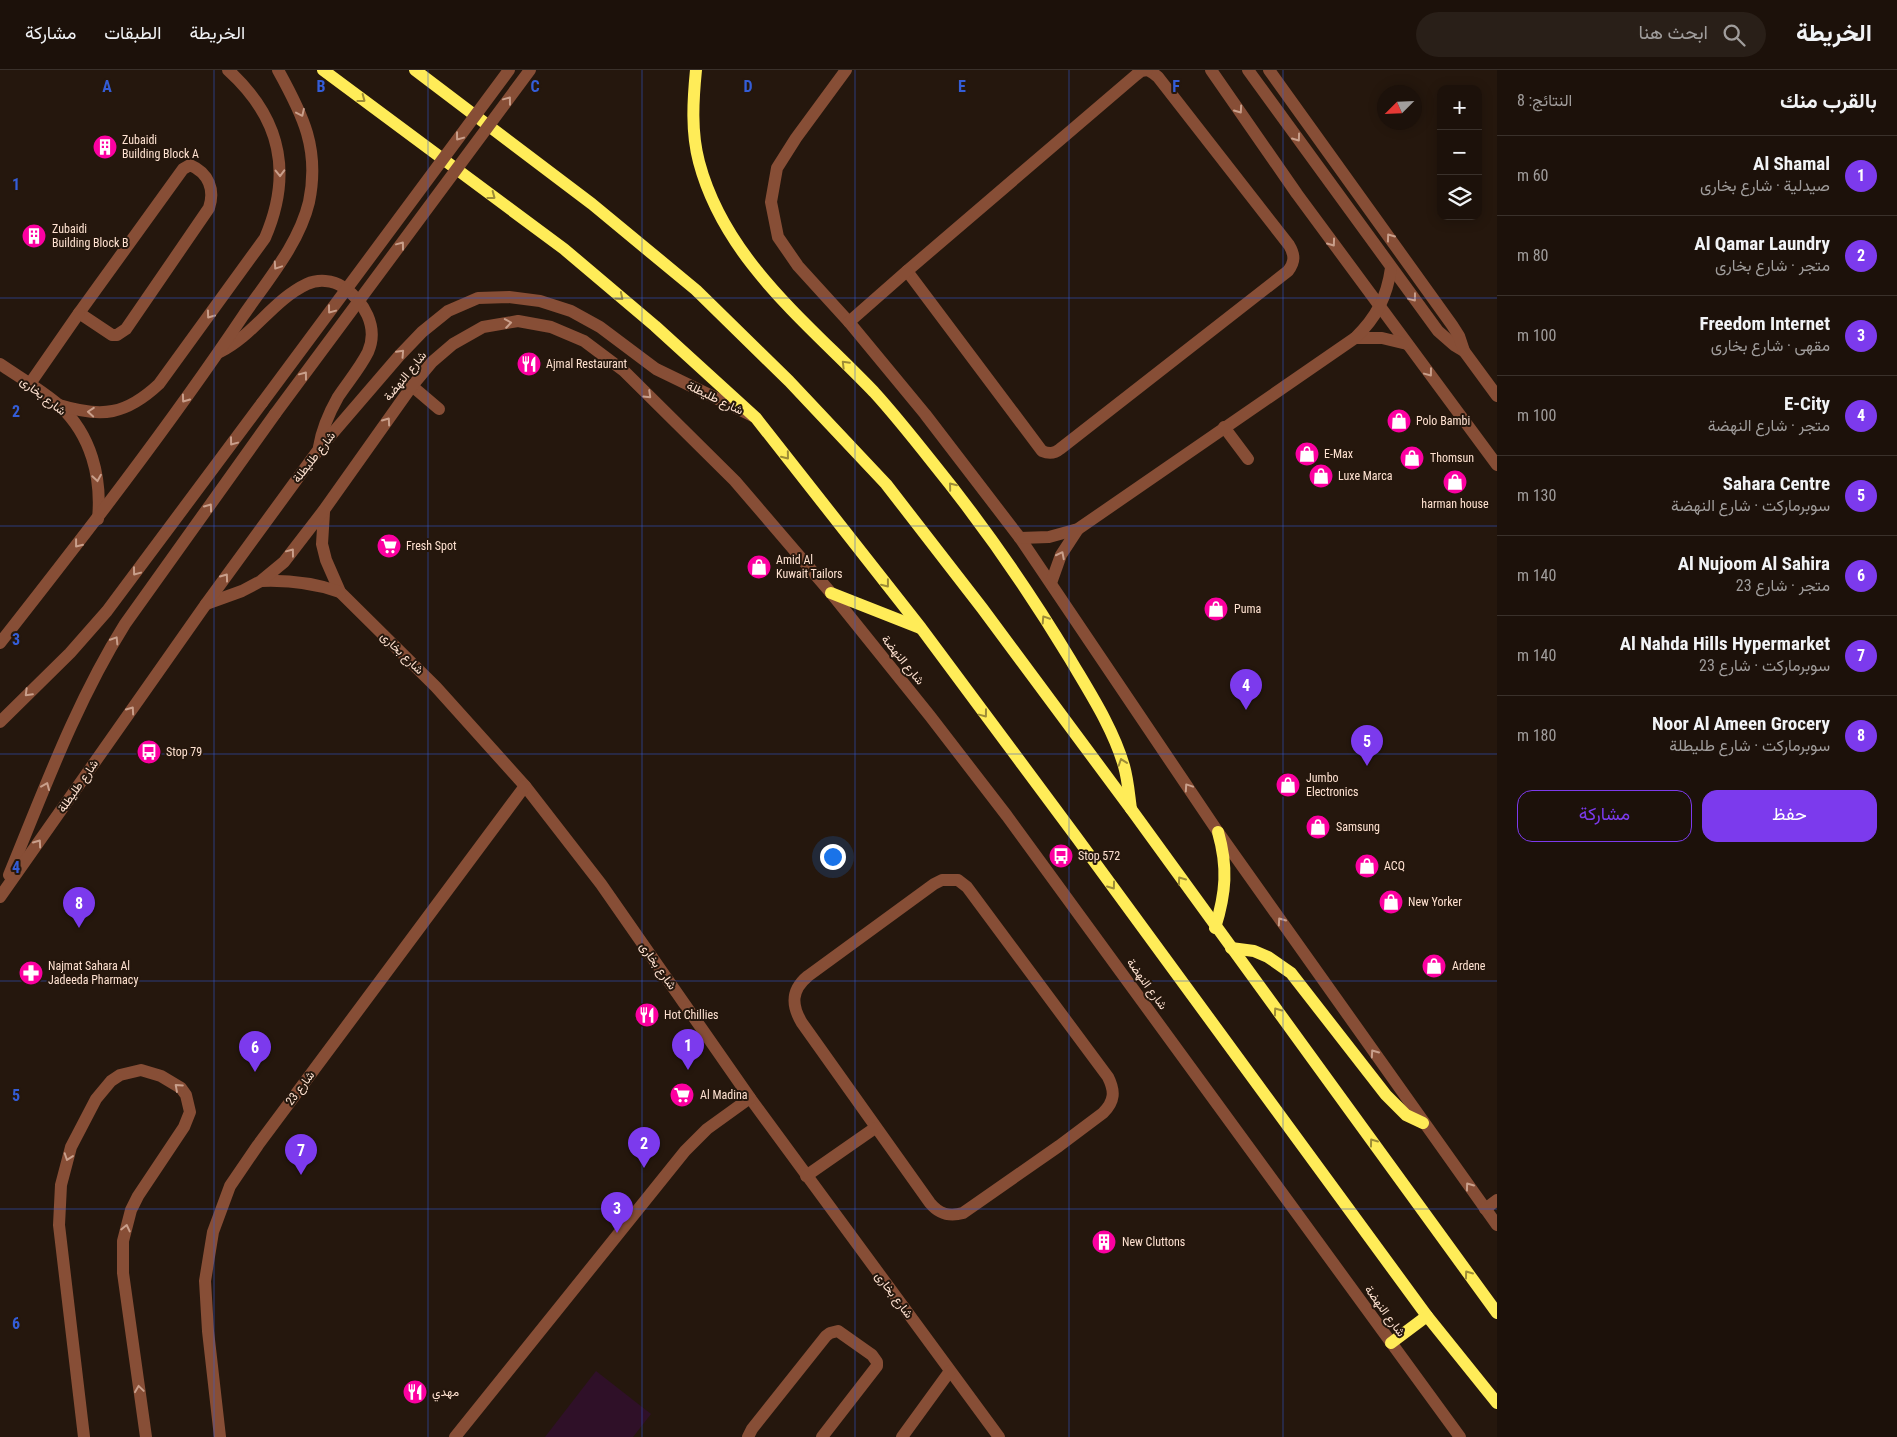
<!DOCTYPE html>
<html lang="ar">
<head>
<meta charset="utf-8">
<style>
	body { margin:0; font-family:"Roboto Condensed",Vazirmatn,sans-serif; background:#291f18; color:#f1f3f6; direction:rtl }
	.controls { position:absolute; right:15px; top:15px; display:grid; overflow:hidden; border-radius:10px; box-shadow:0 2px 12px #0003 }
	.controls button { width:45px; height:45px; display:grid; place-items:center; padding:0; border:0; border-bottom:1px solid #3a312b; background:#1c110a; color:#f1f3f6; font:25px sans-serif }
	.compass { position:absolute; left:1377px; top:15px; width:45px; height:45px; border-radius:50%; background:#1c110a; box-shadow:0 2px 12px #0003; rotate:246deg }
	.you { position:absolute; left:832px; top:786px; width:18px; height:18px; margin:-12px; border:4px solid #fff; border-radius:50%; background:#1a73e8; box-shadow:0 0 0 8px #1a73e833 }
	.badge { display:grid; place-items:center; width:32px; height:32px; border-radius:50%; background:#7c3aed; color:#fff; font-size:16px; font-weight:700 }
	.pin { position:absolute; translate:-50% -41px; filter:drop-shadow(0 1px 2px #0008) }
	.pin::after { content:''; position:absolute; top:26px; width:18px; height:15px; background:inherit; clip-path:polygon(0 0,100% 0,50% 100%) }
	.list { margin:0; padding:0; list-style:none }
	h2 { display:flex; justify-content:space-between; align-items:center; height:65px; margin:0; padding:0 20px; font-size:21px }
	h2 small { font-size:16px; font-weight:400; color:#a09d9c }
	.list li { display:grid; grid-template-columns:32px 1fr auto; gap:15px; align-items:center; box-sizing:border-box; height:80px; padding:0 20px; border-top:1px solid #3a312b }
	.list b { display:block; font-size:19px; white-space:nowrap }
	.list p { margin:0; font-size:16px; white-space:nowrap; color:#a09d9c }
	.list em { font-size:16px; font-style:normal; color:#a09d9c }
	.actions { display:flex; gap:10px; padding:15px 20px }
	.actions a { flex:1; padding:11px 0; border:1px solid #7c3aed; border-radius:15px; text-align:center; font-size:18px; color:#7c3aed }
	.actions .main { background:#7c3aed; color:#fff }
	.icon { flex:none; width:28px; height:28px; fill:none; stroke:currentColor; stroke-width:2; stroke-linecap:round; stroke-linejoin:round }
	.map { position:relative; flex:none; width:1497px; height:1367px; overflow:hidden; direction:ltr }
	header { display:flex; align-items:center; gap:30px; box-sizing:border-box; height:70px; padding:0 25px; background:#1c110a; border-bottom:1px solid #3a312b }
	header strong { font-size:24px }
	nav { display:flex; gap:28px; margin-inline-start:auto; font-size:18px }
	.search { width:350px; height:45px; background:#291f18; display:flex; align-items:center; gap:12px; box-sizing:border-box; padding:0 18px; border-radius:28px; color:#a09d9c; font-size:19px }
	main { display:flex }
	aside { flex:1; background:#1c110a }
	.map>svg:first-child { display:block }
	.green { fill:#2f1028 }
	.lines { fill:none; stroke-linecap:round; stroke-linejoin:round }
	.minor { stroke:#874e36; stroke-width:12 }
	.major { stroke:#ffec58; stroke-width:12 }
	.minor-bridge { stroke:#874e36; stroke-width:12 }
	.oneway { stroke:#9d8c36 }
	.oneway2 { stroke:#c99f8b }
	.grid { fill:none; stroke:#345dd7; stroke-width:1; stroke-opacity:0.55 }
	.labels { text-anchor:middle; stroke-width:4; stroke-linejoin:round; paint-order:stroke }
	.poi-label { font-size:12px; fill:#ffe2d1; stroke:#25170d; text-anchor:start }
	.street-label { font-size:12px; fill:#ffe2d1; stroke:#25170d }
	.grid-label { font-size:16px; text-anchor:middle; font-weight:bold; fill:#345dd7; stroke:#25170d; stroke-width:4; stroke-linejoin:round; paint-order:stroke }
</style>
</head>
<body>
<header>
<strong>الخريطة</strong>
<div class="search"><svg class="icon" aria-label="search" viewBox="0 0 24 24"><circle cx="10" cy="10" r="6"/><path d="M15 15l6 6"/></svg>ابحث هنا</div>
<nav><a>الخريطة</a><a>الطبقات</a><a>مشاركة</a></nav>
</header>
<main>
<aside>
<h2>بالقرب منك<small>النتائج: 8</small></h2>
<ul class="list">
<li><span class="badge">1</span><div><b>Al Shamal</b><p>صيدلية · شارع بخارى</p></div><em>60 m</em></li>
<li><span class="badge">2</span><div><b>Al Qamar Laundry</b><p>متجر · شارع بخارى</p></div><em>80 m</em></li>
<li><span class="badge">3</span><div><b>Freedom Internet</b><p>مقهى · شارع بخارى</p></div><em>100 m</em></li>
<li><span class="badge">4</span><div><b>E-City</b><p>متجر · شارع النهضة</p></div><em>100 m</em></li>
<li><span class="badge">5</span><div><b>Sahara Centre</b><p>سوبرماركت · شارع النهضة</p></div><em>130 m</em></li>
<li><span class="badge">6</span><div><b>Al Nujoom Al Sahira</b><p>متجر · شارع 23</p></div><em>140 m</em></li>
<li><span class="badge">7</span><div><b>Al Nahda Hills Hypermarket</b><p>سوبرماركت · شارع 23</p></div><em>140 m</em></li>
<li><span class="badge">8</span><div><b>Noor Al Ameen Grocery</b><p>سوبرماركت · شارع طليطلة</p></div><em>180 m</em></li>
</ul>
<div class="actions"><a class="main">حفظ</a><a>مشاركة</a></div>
</aside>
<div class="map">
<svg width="1497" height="1367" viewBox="0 0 1497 1367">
	<rect width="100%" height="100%" fill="#25170d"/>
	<path class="green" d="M596 1301 651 1344 633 1367H545Z"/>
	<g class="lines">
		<g class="minor">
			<path d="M846 0 796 68 777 98 771 132 778 167 798 196 849 252 925 344 1020 468 1218 762 1497 1155"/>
			<path d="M1211 0 1297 124 1497 395"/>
			<path d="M1248 0 1438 261 1454 275 1464 281"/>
			<path d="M1269 0 1452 255 1459 266 1464 281 1497 326"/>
			<path d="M190 95C209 103 215 120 209 138L126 259 117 265H112L79 243 183 99Z"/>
			<path d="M907 201 1042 381C1049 384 1054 384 1060 379L1288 201C1295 192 1295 185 1289 175L1158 7 1153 3 1148 0"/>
			<path d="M849 252 907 201 1136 5 1141 1 1147 0"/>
			<path d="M1355 268H1382L1407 274"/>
			<path d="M220 282C254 265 273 230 307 214 318 209 333 210 343 217 364 231 379 257 368 282 360 298 348 312 338 327 329 343 322 358 319 377"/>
			<path d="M0 294C19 307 43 321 60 336 91 365 102 407 98 449"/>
			<path d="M29 315 79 243"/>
			<path d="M412 316 439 339"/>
			<path d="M59 335C102 348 126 345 159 314L265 168C293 103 281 48 228 0"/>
			<path d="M1224 357 1248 389"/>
			<path d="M324 442 322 474 326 490 340 522 436 617 525 716 601 814 750 1028 999 1367"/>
			<path d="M1020 468 1049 467 1078 459 1355 268C1376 248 1387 227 1391 198"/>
			<path d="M262 511C290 510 314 513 340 522"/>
			<path d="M1051 513 1061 485 1078 459"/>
			<path d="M206 534 242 521 261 511 284 492 324 440 412 316 432 292 453 274 483 257 518 251 551 257 584 271 624 301 735 411 831 523 930 646 1007 746 1460 1367"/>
			<path d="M0 573C84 466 167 359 243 246 267 211 299 174 309 132 320 79 303 45 278 0"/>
			<path d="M0 652 70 583 107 541 262 333"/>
			<path d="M9 805C44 720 76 632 125 554L275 344"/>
			<path d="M942 810H958L967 817 1108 1007C1115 1021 1115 1031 1103 1043L1059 1076 963 1143C949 1147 939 1144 930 1133L802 953C791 935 791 920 808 906L934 814Z"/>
			<path d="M0 827 206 534 319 379 399 286 422 262 448 241 478 228 509 227 540 231 571 241 600 257 656 299 753 346"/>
			<path d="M806 1106 875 1058"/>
			<path d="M1485 1139 1497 1130"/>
			<path d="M84 1367 59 1155 61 1115 71 1077 96 1029 111 1011 120 1005 141 1000 161 1006 181 1018 186 1025 190 1042 184 1057 138 1126 131 1140 123 1171V1203L146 1367"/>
			<path d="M220 1367 208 1261 205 1211 213 1162 230 1116 258 1075 525 716"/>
			<path d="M455 1367 685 1081 707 1059 750 1028"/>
			<path d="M748 1367 752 1359 826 1266 830 1263 838 1261 872 1285 877 1292V1296L822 1367"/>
			<path d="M902 1367 950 1301"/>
		</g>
		<g class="major">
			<path d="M323 0 564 179 655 256 756 348 921 558 1077 768 1427 1246 1497 1333"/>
			<path d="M415 0 592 134 696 220 789 311 886 414 982 538 1131 739 1497 1243"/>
			<path d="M696 0C693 30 691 62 699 92 725 190 807 252 874 322 895 345 914 369 933 393 984 456 1029 521 1070 589 1090 623 1113 658 1124 696 1128 710 1129 725 1131 739"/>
			<path d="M831 523 920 558"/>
			<path d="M1215 858C1226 823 1228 797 1218 762"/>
			<path d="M1231 878 1254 881 1268 887 1291 903 1386 1025 1406 1045 1423 1053"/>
			<path d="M1391 1273 1427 1246"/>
		</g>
		<g class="minor-bridge">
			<path d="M262 333 509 0"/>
			<path d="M275 344 530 0"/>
		</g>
	</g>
	<defs><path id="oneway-chevron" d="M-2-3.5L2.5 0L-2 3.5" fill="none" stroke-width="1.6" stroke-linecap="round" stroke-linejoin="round" transform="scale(1.25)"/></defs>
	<g class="oneway">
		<use href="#oneway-chevron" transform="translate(362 29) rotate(37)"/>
		<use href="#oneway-chevron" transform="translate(492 126) rotate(37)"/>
		<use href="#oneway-chevron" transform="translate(620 227) rotate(40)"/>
		<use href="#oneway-chevron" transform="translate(845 294) rotate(-135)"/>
		<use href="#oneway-chevron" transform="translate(786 386) rotate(51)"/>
		<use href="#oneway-chevron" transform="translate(952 416) rotate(-129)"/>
		<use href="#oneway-chevron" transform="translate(886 514) rotate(52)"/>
		<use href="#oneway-chevron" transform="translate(1045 549) rotate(-123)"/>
		<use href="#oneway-chevron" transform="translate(984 644) rotate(53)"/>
		<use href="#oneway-chevron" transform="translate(1122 692) rotate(-109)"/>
		<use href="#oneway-chevron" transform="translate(1181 810) rotate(-126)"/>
		<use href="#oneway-chevron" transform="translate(1112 816) rotate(54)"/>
		<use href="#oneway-chevron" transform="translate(1277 941) rotate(-126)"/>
		<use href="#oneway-chevron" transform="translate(1373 1072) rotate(-126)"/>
		<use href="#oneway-chevron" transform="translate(1468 1204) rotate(-126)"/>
	</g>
	<g class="oneway2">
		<use href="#oneway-chevron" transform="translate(508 30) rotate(-53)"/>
		<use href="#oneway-chevron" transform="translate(1239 40) rotate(55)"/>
		<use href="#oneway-chevron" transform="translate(301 43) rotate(65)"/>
		<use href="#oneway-chevron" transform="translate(459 67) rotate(127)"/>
		<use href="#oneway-chevron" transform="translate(1297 68) rotate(54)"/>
		<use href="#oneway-chevron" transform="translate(280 103) rotate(89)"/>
		<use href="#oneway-chevron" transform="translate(1390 167) rotate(-126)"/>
		<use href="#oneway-chevron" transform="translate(1332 173) rotate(54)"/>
		<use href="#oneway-chevron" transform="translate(401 175) rotate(-53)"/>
		<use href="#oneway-chevron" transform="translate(277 196) rotate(124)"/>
		<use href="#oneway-chevron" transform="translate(1413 228) rotate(53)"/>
		<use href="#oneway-chevron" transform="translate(331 240) rotate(127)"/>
		<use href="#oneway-chevron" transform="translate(210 245) rotate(126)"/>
		<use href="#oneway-chevron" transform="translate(508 253) rotate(-9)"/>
		<use href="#oneway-chevron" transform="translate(401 283) rotate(-47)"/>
		<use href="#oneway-chevron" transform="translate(1429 303) rotate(53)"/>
		<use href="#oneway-chevron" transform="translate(304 305) rotate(-53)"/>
		<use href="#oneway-chevron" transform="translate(648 325) rotate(44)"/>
		<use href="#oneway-chevron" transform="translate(185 329) rotate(126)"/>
		<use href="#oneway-chevron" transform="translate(91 342) rotate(-176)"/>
		<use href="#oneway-chevron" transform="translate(387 351) rotate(-55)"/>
		<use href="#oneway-chevron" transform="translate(233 372) rotate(127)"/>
		<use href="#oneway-chevron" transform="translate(97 408) rotate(81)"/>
		<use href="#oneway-chevron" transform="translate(209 437) rotate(-54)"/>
		<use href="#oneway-chevron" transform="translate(78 474) rotate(128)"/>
		<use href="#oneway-chevron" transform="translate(291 482) rotate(-53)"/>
		<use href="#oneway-chevron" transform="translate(1061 485) rotate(-63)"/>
		<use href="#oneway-chevron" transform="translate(136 502) rotate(127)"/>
		<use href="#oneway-chevron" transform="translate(225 507) rotate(-54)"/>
		<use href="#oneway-chevron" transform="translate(115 570) rotate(-58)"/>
		<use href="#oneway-chevron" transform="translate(28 623) rotate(135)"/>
		<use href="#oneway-chevron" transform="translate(131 640) rotate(-55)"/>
		<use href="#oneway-chevron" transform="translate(46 716) rotate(-67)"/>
		<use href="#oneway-chevron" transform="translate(1188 717) rotate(-124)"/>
		<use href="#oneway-chevron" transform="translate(38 773) rotate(-55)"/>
		<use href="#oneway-chevron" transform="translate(1281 851) rotate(-125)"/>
		<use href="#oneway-chevron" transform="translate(1374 983) rotate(-125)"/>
		<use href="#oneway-chevron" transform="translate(178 1017) rotate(-138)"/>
		<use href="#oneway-chevron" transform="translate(68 1087) rotate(109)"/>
		<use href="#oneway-chevron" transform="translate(1469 1116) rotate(-126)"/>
		<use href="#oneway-chevron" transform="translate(126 1158) rotate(-77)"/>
		<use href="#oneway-chevron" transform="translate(139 1319) rotate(-98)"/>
	</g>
	<path class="grid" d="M214 0V1367M428 0V1367M642 0V1367M855 0V1367M1069 0V1367M1283 0V1367M0 228H1497M0 456H1497M0 684H1497M0 911H1497M0 1139H1497"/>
	<defs>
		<symbol id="building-disc" viewBox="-11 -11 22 22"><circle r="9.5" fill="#fc00a1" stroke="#25170d"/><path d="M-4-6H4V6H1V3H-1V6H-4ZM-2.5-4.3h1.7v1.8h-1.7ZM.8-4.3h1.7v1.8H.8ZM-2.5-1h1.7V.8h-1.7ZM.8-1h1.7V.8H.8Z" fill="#fff"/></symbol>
		<symbol id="restaurant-disc" viewBox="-11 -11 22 22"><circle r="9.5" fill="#fc00a1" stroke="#25170d"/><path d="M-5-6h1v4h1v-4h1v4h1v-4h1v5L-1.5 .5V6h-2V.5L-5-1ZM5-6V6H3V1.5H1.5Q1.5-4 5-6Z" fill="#fff"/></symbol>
		<symbol id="shop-disc" viewBox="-11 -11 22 22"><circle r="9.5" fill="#fc00a1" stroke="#25170d"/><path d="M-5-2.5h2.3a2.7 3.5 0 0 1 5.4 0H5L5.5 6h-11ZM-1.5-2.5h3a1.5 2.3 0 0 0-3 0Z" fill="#fff"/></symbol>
		<symbol id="supermarket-disc" viewBox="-11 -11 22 22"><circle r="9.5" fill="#fc00a1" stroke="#25170d"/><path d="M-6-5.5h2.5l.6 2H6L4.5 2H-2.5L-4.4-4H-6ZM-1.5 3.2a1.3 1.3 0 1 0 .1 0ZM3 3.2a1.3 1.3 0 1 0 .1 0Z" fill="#fff"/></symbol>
		<symbol id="bus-disc" viewBox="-11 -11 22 22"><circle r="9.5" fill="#fc00a1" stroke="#25170d"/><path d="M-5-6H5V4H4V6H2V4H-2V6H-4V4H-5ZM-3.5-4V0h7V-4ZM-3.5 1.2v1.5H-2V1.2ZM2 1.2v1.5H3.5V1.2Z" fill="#fff"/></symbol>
		<symbol id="pharmacy-disc" viewBox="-11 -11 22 22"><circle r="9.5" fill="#fc00a1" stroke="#25170d"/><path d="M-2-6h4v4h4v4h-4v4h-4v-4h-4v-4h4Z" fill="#fff"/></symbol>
	</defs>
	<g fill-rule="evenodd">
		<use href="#building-disc" x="91" y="63" width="28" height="28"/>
		<use href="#building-disc" x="20" y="152" width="28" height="28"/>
		<use href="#restaurant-disc" x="515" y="280" width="28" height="28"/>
		<use href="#shop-disc" x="1385" y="337" width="28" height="28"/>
		<use href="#shop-disc" x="1293" y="370" width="28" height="28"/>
		<use href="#shop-disc" x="1398" y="374" width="28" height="28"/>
		<use href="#shop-disc" x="1307" y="392" width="28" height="28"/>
		<use href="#shop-disc" x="1441" y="398" width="28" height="28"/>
		<use href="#supermarket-disc" x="375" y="462" width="28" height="28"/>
		<use href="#shop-disc" x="745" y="483" width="28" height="28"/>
		<use href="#shop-disc" x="1202" y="525" width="28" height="28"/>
		<use href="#bus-disc" x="135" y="668" width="28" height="28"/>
		<use href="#shop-disc" x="1274" y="701" width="28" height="28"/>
		<use href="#shop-disc" x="1304" y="743" width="28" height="28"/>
		<use href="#bus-disc" x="1047" y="772" width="28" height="28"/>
		<use href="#shop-disc" x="1353" y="782" width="28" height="28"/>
		<use href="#shop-disc" x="1377" y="818" width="28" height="28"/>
		<use href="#shop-disc" x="1420" y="882" width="28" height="28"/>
		<use href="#pharmacy-disc" x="17" y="889" width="28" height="28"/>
		<use href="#restaurant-disc" x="633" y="931" width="28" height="28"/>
		<use href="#supermarket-disc" x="668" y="1011" width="28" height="28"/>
		<use href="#building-disc" x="1090" y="1158" width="28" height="28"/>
		<use href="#restaurant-disc" x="401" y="1308" width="28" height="28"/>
	</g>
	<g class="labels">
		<g class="poi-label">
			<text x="122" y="74">Zubaidi<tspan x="122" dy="14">Building Block A</tspan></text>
			<text x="52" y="163">Zubaidi<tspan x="52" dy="14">Building Block B</tspan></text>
			<text x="546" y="298">Ajmal Restaurant</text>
			<text x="1416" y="355">Polo Bambi</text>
			<text x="1324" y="388">E-Max</text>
			<text x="1430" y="392">Thomsun</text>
			<text x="1338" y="410">Luxe Marca</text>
			<text x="1455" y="438" text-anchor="middle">harman house</text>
			<text x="406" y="480">Fresh Spot</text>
			<text x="776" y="494">Amid Al<tspan x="776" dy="14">Kuwait Tailors</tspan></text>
			<text x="1234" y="543">Puma</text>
			<text x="166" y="686">Stop 79</text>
			<text x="1306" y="712">Jumbo<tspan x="1306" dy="14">Electronics</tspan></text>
			<text x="1336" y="761">Samsung</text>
			<text x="1078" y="790">Stop 572</text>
			<text x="1384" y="800">ACQ</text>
			<text x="1408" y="836">New Yorker</text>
			<text x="48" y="900">Najmat Sahara Al<tspan x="48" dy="14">Jadeeda Pharmacy</tspan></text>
			<text x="1452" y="900">Ardene</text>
			<text x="664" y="949">Hot Chillies</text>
			<text x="700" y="1029">Al Madina</text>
			<text x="1122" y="1176">New Cluttons</text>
			<text x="432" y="1326">مهدي</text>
		</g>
		<g class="street-label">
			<text transform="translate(405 306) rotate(-51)" y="4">شارع النهضة</text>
			<text transform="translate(43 326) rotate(38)" y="4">شارع بخارى</text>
			<text transform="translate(715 328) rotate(26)" y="4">شارع طليطلة</text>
			<text transform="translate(314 387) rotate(-52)" y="4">شارع طليطلة</text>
			<text transform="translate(402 583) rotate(44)" y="4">شارع بخارى</text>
			<text transform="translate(903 590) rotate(51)" y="4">شارع النهضة</text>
			<text transform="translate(78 716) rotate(-55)" y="4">شارع طليطلة</text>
			<text transform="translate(658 896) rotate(55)" y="4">شارع بخارى</text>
			<text transform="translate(1147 914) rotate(54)" y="4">شارع النهضة</text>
			<text transform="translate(300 1018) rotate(-53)" y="4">شارع 23</text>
			<text transform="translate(894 1225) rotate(53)" y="4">شارع بخارى</text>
			<text transform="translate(1385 1241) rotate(54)" y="4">شارع النهضة</text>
		</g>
	</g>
	<g class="grid-label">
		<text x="107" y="22">A</text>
		<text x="321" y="22">B</text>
		<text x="535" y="22">C</text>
		<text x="748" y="22">D</text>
		<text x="962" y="22">E</text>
		<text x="1176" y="22">F</text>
		<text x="16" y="120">1</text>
		<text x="16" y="347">2</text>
		<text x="16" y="575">3</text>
		<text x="16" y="803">4</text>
		<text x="16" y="1031">5</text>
		<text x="16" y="1259">6</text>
	</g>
</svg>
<div class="controls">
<button>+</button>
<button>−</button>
<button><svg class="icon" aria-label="layers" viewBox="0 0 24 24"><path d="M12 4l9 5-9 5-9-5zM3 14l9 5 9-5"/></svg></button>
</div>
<svg class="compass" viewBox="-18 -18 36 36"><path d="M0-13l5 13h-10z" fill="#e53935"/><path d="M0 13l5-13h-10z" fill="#a09d9c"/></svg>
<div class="you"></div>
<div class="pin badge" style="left:688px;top:1000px">1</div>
<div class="pin badge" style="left:644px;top:1098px">2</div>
<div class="pin badge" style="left:617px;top:1163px">3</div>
<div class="pin badge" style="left:1246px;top:640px">4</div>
<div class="pin badge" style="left:1367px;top:696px">5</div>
<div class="pin badge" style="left:255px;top:1002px">6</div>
<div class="pin badge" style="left:301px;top:1105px">7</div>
<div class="pin badge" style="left:79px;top:858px">8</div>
</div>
</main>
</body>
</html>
